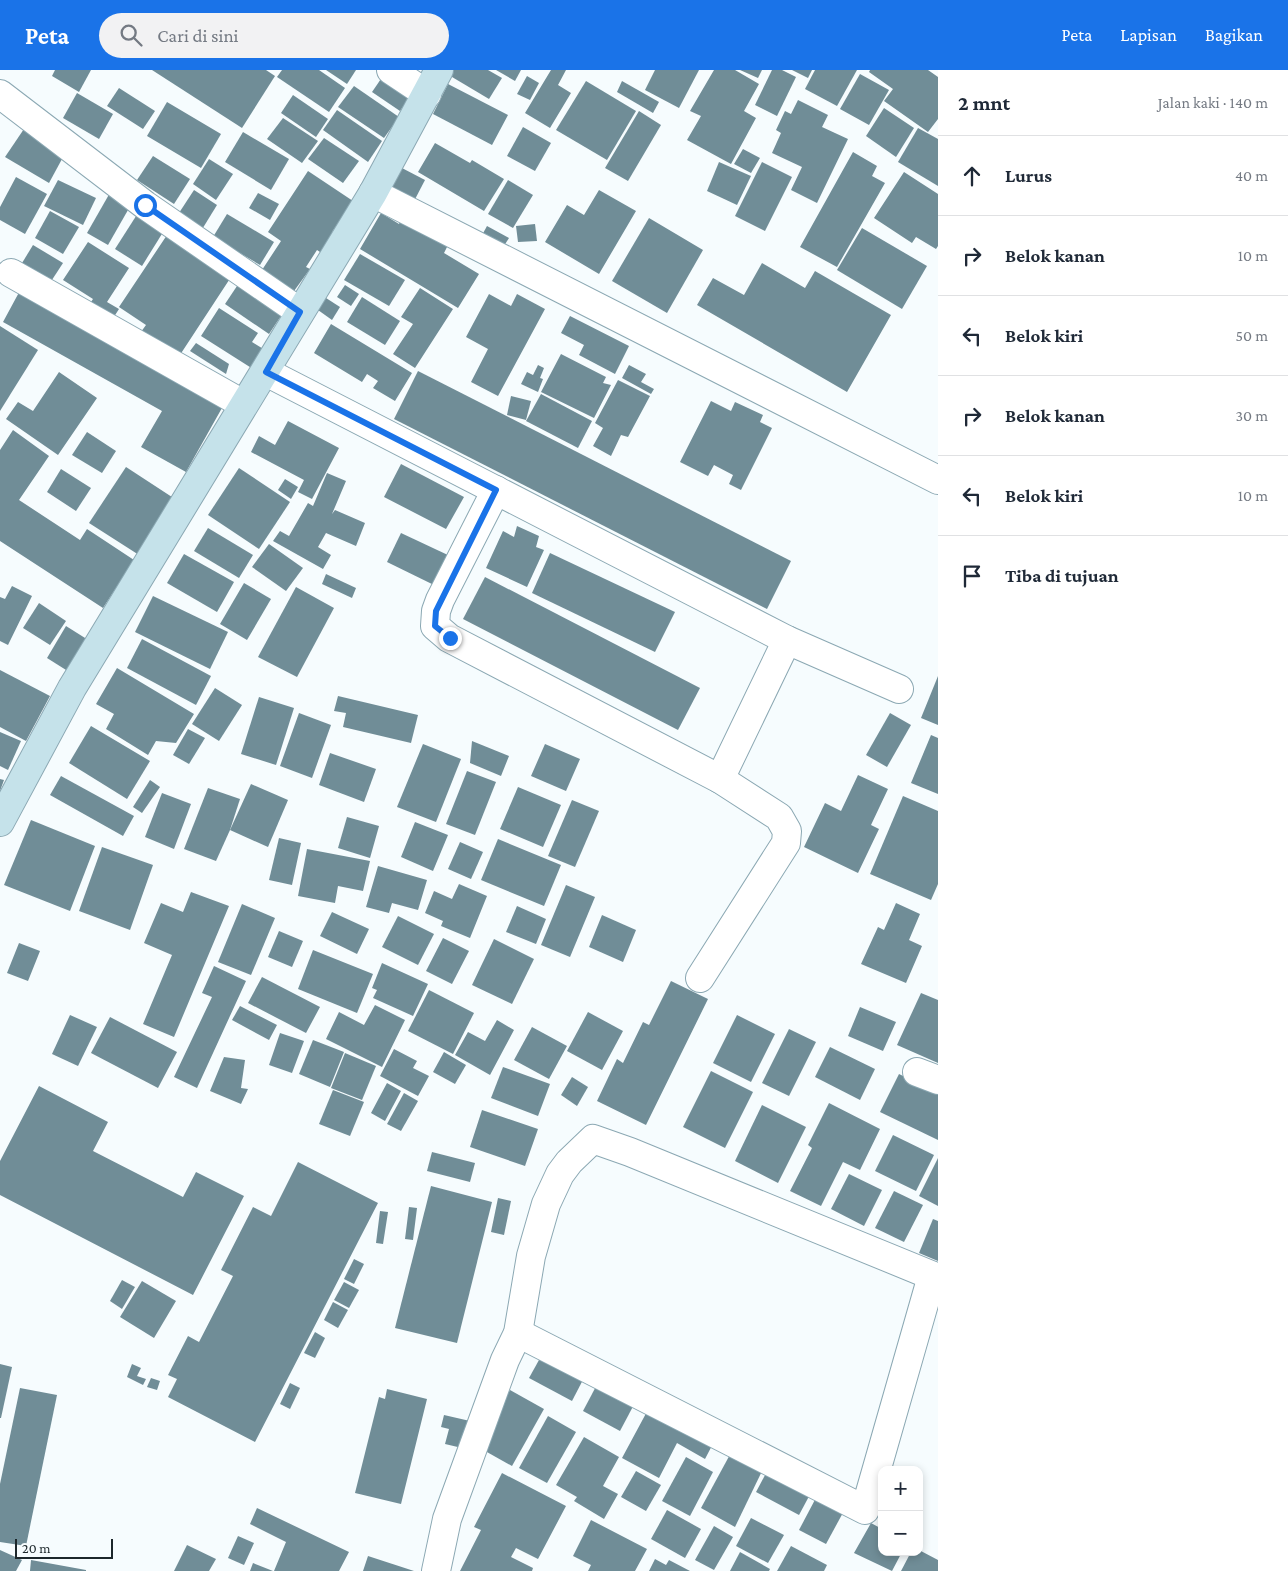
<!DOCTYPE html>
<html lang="id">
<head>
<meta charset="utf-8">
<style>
	body { margin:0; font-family:"Crimson Pro",serif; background:#f2f2f3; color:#1f2937 }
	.controls { position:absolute; right:15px; bottom:15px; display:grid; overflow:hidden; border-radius:10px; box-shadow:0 2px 8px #0003 }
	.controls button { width:45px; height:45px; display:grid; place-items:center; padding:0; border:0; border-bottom:1px solid #e0e1e3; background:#fff; color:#1f2937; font:25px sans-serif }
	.scale { position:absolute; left:15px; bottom:12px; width:98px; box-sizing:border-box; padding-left:5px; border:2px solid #1c272b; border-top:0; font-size:14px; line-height:18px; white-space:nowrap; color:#1c272b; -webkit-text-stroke:4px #f6fcfe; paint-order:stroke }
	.stop { position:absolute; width:15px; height:15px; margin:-11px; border:4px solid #1a73e8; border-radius:50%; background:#fff }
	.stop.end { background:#1a73e8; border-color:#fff; box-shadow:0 1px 5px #0008 }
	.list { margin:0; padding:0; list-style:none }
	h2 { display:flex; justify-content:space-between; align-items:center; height:65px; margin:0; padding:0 20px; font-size:21px }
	h2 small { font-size:16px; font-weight:400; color:#747a83 }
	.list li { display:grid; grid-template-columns:32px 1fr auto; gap:15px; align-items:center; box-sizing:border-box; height:80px; padding:0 20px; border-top:1px solid #e0e1e3 }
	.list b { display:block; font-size:19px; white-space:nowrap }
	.list em { font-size:16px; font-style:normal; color:#747a83 }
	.icon { flex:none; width:28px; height:28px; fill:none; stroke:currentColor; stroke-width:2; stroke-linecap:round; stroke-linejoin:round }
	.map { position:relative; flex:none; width:938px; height:1501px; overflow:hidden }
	header { display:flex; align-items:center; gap:30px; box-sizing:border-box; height:70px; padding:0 25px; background:#1a73e8; color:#fff }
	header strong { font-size:24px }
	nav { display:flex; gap:28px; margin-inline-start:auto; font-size:18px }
	.search { width:350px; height:45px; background:#f2f2f3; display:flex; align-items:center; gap:12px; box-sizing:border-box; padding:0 18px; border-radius:28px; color:#747a83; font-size:19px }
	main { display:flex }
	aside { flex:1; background:#fff }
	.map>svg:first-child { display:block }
	.building { fill:#708d97 }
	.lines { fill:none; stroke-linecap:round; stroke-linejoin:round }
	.street-casing { stroke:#8ba8b3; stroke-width:30 }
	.secondary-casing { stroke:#8ba8b3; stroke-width:30 }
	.street { stroke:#fff; stroke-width:28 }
	.secondary { stroke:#c5e2ea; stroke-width:28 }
	.route { stroke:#1a73e8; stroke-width:6 }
</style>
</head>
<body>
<header>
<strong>Peta</strong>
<div class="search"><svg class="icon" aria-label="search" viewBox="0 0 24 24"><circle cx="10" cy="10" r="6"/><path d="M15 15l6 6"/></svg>Cari di sini</div>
<nav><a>Peta</a><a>Lapisan</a><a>Bagikan</a></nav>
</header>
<main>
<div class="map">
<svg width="938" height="1501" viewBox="0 0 938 1501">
	<rect width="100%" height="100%" fill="#f6fcfe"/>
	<g class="building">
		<path d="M55 0H91L79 22 52 6Z"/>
		<path d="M152 0H266L275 6 242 58Z"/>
		<path d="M282 0H319L345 18 329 42 277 7Z"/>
		<path d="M326 0H356L347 14Z"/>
		<path d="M449 0H488L502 8 489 29 447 4Z"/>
		<path d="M496 0H521L515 11Z"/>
		<path d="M551 0H566L558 15 571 23 550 58 525 43Z"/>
		<path d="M655 0H699L679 38 645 20Z"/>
		<path d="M714 0H735L759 14 744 41 756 48 731 94 687 70 701 46 690 41Z"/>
		<path d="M740 0H762L758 8Z"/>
		<path d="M772 0H782L796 7 777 46 755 35Z"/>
		<path d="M792 0H812L808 8Z"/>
		<path d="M815 0H857L837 36 805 19Z"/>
		<path d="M870 0H928L938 7V49L928 62 884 31 893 19 869 2Z"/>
		<path d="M385 3 413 22 400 41 372 22Z"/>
		<path d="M860 4 889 20 869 55 840 39Z"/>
		<path d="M527 6 539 13 530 30 517 24Z"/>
		<path d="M586 11 636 41 607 90 556 60Z"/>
		<path d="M622 11 659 32 653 43 617 22Z"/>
		<path d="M448 14 508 45 492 75 433 44Z"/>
		<path d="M354 16 399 47 384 68 338 37Z"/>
		<path d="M119 18 155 41 143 59 107 36Z"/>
		<path d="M77 23 113 44 99 69 63 48Z"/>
		<path d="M293 25 328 49 316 67 281 43Z"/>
		<path d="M798 30 828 45 822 57 848 69 817 133 791 120 802 97 772 83 781 63 776 60 785 41 791 44Z"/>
		<path d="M167 32 221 64 201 98 147 66Z"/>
		<path d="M884 38 914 58 896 87 866 66Z"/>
		<path d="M337 40 382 71 368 92 323 60Z"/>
		<path d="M639 41 661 55 628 111 605 98Z"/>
		<path d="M283 48 318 71 302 93 267 69Z"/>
		<path d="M28 53 62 89 49 113 5 87Z"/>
		<path d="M523 57 551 73 535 101 507 86Z"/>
		<path d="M918 58 938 69V116L898 92Z"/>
		<path d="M243 62 289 89 271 120 225 92Z"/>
		<path d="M324 68 359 91 343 113 308 89Z"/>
		<path d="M435 73 470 93 472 90 504 109 484 141 418 102Z"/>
		<path d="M743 79 760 88 751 103 734 94Z"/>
		<path d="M853 82 877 96 872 106 885 113 837 197 800 177Z"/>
		<path d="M153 86 190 109 174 134 137 110Z"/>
		<path d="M209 89 233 104 216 130 193 114Z"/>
		<path d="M719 92 751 106 737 135 707 121Z"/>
		<path d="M762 92 792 107 765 161 735 146Z"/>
		<path d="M400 97 425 110 412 135 387 122Z"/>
		<path d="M308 101 353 131 332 162 336 164 323 184 317 180 306 197 310 199 294 221 262 200 281 171 268 162Z"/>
		<path d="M904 102 938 124V176L936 179 916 167 912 173 874 148Z"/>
		<path d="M16 107 47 124 25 164 0 150V137Z"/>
		<path d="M58 110 96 128 83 155 44 136Z"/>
		<path d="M508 110 533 125 513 158 488 144Z"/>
		<path d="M194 120 217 135 201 161 177 146Z"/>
		<path d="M599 120 636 141 599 204 545 172 567 135 584 145Z"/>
		<path d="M111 121 132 133 108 175 87 163Z"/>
		<path d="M258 123 279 134 270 150 249 138Z"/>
		<path d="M50 141 79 157 63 184 35 168Z"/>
		<path d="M138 143 165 159 142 196 115 179Z"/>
		<path d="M381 143 399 154 401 149 447 177 444 183 479 204 458 238 360 179Z"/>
		<path d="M227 144 274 172 260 195 213 167Z"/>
		<path d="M649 148 703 180 667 243 612 211Z"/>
		<path d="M535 154 537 171 518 172 516 156Z"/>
		<path d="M487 156 509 168 502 179 481 167Z"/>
		<path d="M862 158 927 196 902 239 837 200Z"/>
		<path d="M169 162 233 204 176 291 138 266 146 255 119 237Z"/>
		<path d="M88 172 129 198 107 232 119 239 110 253 87 238 93 229 63 210Z"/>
		<path d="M33 175 63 193 48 216 19 198Z"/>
		<path d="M360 184 405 210 389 236 344 210Z"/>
		<path d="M762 193 805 218 815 201 891 245 847 322 697 235 713 208 744 225Z"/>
		<path d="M239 213 283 243 269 264 225 234Z"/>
		<path d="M23 215 227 329 186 402 141 377 162 341 3 252Z"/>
		<path d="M345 215 359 224 351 236 337 227Z"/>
		<path d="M420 218 453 239 415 298 393 284 413 254 401 247Z"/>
		<path d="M489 224 511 236 517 224 545 239 498 326 471 312 488 279 466 267Z"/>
		<path d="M362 227 400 251 385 275 347 252Z"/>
		<path d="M326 228 340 237 332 250 318 240Z"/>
		<path d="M219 238 258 263 252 272 265 280 253 299 201 266Z"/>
		<path d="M570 246 629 276 615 304 579 285 584 275 561 263Z"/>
		<path d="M331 254 412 303 395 331 373 318 378 311 367 304 362 312 314 283Z"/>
		<path d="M0 256 38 280 0 341Z"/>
		<path d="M196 273 229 294 226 304 190 281Z"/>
		<path d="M561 284 606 307 603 313 611 315 594 348 541 322Z"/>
		<path d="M538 295 544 298 540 308 543 309 538 322 521 314 527 302 533 305Z"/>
		<path d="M629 295 646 304 641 312 654 319 651 324 622 308Z"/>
		<path d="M418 301 791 491 767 539 394 349Z"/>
		<path d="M59 302 97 328 58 385 6 349 18 332 33 341Z"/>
		<path d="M618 310 650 326 628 367 621 365 611 386 593 376 603 358 595 353Z"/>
		<path d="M541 324 592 351 578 378 526 351Z"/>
		<path d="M511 326 531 331 526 350 507 345Z"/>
		<path d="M711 331 731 341 735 332 763 345 760 352 772 358 741 420 729 414 733 405 714 395 708 406 680 392Z"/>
		<path d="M288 351 339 378 312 429 298 422 304 410 251 382 259 366 275 375Z"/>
		<path d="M13 360 49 386 19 430 80 470 87 459 134 490 103 538 0 471V380Z"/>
		<path d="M87 362 116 381 102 403 72 385Z"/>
		<path d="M401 394 464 427 446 459 384 427Z"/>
		<path d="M126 397 175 429 139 485 89 453Z"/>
		<path d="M239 398 290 432 259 479 208 445Z"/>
		<path d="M61 399 91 418 76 441 47 422Z"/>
		<path d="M327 403 346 411 332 444 335 440 365 453 356 476 326 463 318 477 331 485 323 499 273 471 280 461 289 466 308 433 313 436Z"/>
		<path d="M285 409 298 417 291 429 278 420Z"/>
		<path d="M517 456 539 466 536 477 544 480 527 517 486 498 503 461 514 467Z"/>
		<path d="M208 458 253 485 239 508 194 481Z"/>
		<path d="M401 463 450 486 436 516 387 492Z"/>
		<path d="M269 474 303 498 286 521 252 497Z"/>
		<path d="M550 483 675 542 655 582 532 523Z"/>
		<path d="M184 484 234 512 217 542 167 513Z"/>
		<path d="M326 504 356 518 352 528 322 514Z"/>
		<path d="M485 507 700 618 678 660 463 549Z"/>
		<path d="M244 513 271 529 247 570 220 554Z"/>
		<path d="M12 516 32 526 8 575 0 571V527L5 529Z"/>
		<path d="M296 517 334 538 297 607 258 587Z"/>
		<path d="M153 526 228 562 210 599 135 562Z"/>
		<path d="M39 533 66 551 50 575 23 558Z"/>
		<path d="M66 556 93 573 74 605 47 588Z"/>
		<path d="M142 569 211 606 196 635 127 598Z"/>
		<path d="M117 598 194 644 176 673 156 671 148 685 106 659 114 644 96 634Z"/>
		<path d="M0 600 50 626 26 671 0 657Z"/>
		<path d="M938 606V655L921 648Z"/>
		<path d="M215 618 242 635 219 671 192 654Z"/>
		<path d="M338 626 418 645 411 673 343 657 346 643 334 641Z"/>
		<path d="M259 627 294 638 276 695 241 684Z"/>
		<path d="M299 643 331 655 312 708 280 696Z"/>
		<path d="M890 643 911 655 887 697 866 685Z"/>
		<path d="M91 656 150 691 127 729 69 693Z"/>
		<path d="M188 659 205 668 189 694 173 685Z"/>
		<path d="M0 662 21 671 8 700 0 696Z"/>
		<path d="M931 665 938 668V724L911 713Z"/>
		<path d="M472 671 509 686 501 706 470 693Z"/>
		<path d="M423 674 461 689 436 752 397 737Z"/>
		<path d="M545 674 580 689 566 721 531 706Z"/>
		<path d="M330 683 376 699 364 732 319 715Z"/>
		<path d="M467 701 496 712 475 765 446 754Z"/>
		<path d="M858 705 888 719 871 755 879 759 858 803 804 777 825 733 841 741Z"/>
		<path d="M61 706 134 746 123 766 50 725Z"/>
		<path d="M0 709 4 710 0 721Z"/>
		<path d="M150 710 160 717 142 743 133 737Z"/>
		<path d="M251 714 288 730 268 777 230 760Z"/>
		<path d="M518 717 561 735 543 777 500 759Z"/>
		<path d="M208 718 240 729 230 760 216 791 184 779Z"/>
		<path d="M162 723 191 734 174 779 145 767Z"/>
		<path d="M903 726 938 741V814L931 830 870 804Z"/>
		<path d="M572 730 599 741 575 797 548 786Z"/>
		<path d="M347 747 379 756 370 788 338 778Z"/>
		<path d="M31 750 95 776 70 841 4 815Z"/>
		<path d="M415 752 448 765 433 801 401 787Z"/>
		<path d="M279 768 301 773 292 815 269 810Z"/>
		<path d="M498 769 561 795 544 836 481 810Z"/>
		<path d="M460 772 483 782 471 809 448 799Z"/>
		<path d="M102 777 153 795 130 860 79 841Z"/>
		<path d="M307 779 370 791 363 821 338 816 335 833 298 826Z"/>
		<path d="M378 796 427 810 418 840 392 833 389 843 366 837Z"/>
		<path d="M459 814 487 826 470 868 441 856 443 851 425 843 434 821 452 829Z"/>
		<path d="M566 815 595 827 570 887 541 875Z"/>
		<path d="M191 822 229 836 174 967 143 954 172 885 144 873 161 833 183 842Z"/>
		<path d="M896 833 920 844 909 870 922 876 906 913 861 894 878 857 884 860Z"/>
		<path d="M242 834 275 848 251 905 218 892Z"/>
		<path d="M517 836 546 849 536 874 506 862Z"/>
		<path d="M332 842 369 859 357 884 320 866Z"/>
		<path d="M602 845 636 860 623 892 589 877Z"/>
		<path d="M398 846 434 864 418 895 382 877Z"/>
		<path d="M279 861 303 871 292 897 268 887Z"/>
		<path d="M443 868 469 881 452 914 426 901Z"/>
		<path d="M494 869 534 889 512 934 472 915Z"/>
		<path d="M19 873 40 881 28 911 7 903Z"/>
		<path d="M313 880 373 904 357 943 298 919Z"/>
		<path d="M382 893 428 914 413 946 373 928 377 920 372 918Z"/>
		<path d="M214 896 246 911 197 1018 174 1007 212 927 202 923Z"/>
		<path d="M262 907 320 937 306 963 248 933Z"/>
		<path d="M671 911 708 929 646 1055 597 1031 617 989 623 993 643 952 649 955Z"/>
		<path d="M429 920 474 943 453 984 408 961Z"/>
		<path d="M921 923 938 930V993L897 975Z"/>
		<path d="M375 935 405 950 382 997 326 969 339 942 364 955Z"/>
		<path d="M240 936 277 955 269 970 232 950Z"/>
		<path d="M860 937 896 952 883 981 848 966Z"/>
		<path d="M588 942 623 961 602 1000 567 981Z"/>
		<path d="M70 945 97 957 78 996 52 984Z"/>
		<path d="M737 945 775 964 751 1012 713 993Z"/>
		<path d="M110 947 177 982 158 1018 91 983Z"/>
		<path d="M497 950 514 960 490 1005 455 985 468 962 485 971Z"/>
		<path d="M532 957 567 976 549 1009 514 990Z"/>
		<path d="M789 959 816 972 789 1026 762 1013Z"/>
		<path d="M280 963 304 971 292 1003 269 995Z"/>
		<path d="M313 970 344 982 330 1017 299 1004Z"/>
		<path d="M830 977 875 999 860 1030 815 1007Z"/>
		<path d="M394 979 417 991 413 998 429 1006 418 1026 380 1006Z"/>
		<path d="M444 982 466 995 455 1014 433 1002Z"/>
		<path d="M345 983 376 996 362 1030 331 1018Z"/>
		<path d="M224 987 245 990 241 1018 248 1019 241 1034 210 1021Z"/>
		<path d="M503 997 550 1014 538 1046 491 1028Z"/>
		<path d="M711 1001 753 1022 725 1078 683 1057Z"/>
		<path d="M899 1004 938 1023V1070L880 1042Z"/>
		<path d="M572 1007 588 1017 577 1036 561 1025Z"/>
		<path d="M387 1013 401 1021 385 1051 371 1043Z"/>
		<path d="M39 1016 108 1052 93 1081 183 1127 196 1102 244 1126 193 1225 0 1125V1091Z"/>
		<path d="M333 1020 364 1032 350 1066 319 1054Z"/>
		<path d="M404 1023 418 1031 401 1061 387 1054Z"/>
		<path d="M829 1033 880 1059 860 1100 843 1092 821 1136 790 1121 812 1078 808 1075Z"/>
		<path d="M762 1035 806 1057 778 1113 735 1091Z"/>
		<path d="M482 1040 538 1059 525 1096 470 1077Z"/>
		<path d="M893 1065 934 1085 916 1121 875 1101Z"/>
		<path d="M432 1082 475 1093 470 1112 427 1101Z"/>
		<path d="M938 1088V1136L919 1126Z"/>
		<path d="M298 1092 378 1133 255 1372 168 1327 177 1309 168 1305 188 1266 199 1272 233 1206 221 1200 253 1137 271 1146Z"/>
		<path d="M849 1104 882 1120 864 1156 831 1139Z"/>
		<path d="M431 1116 492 1132 457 1273 395 1258Z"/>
		<path d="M894 1121 923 1135 904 1172 875 1158Z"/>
		<path d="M498 1128 511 1131 504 1165 491 1162Z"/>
		<path d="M409 1137 417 1138 413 1170 405 1169Z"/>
		<path d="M380 1141 388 1142 383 1174 376 1173Z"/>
		<path d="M933 1149 938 1151V1191L919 1183Z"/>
		<path d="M354 1189 364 1194 354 1214 344 1209Z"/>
		<path d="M122 1210 135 1217 122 1239 110 1231Z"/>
		<path d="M142 1211 176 1231 154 1268 120 1247Z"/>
		<path d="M344 1212 359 1220 349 1238 334 1230Z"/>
		<path d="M333 1232 348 1240 338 1258 324 1250Z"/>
		<path d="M315 1262 325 1268 315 1288 304 1283Z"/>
		<path d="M544 1281 586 1304 572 1331 529 1308Z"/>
		<path d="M0 1294 12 1297 1 1348H0Z"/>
		<path d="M132 1294 141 1298 137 1306 146 1309 143 1315 127 1307Z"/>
		<path d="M601 1307 638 1327 620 1361 583 1341Z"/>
		<path d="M151 1308 160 1311 157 1320 147 1317Z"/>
		<path d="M290 1313 300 1318 290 1339 280 1334Z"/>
		<path d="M20 1318 57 1325 26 1476 0 1472V1414Z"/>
		<path d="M387 1319 427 1329 401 1434 355 1423 379 1327 385 1329Z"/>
		<path d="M510 1320 544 1339 512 1396 478 1377Z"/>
		<path d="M650 1336 717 1366 705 1389 677 1373 659 1408 622 1388Z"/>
		<path d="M444 1345 470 1351 462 1378 445 1374 449 1359 441 1357Z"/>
		<path d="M548 1346 576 1362 547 1413 519 1398Z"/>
		<path d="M584 1367 619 1387 603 1416 618 1424 604 1449 574 1431 577 1427 556 1415Z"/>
		<path d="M733 1379 765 1395 735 1457 701 1438Z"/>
		<path d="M686 1387 713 1402 690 1446 662 1431Z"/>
		<path d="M771 1394 814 1417 799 1445 756 1422Z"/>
		<path d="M636 1401 661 1415 646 1441 621 1427Z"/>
		<path d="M502 1403 566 1436 538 1489 516 1478 511 1487 533 1498 532 1501H460L481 1460 474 1457Z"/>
		<path d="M818 1424 845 1439 826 1474 799 1460Z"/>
		<path d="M257 1438 349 1482 339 1501H274L286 1472 250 1454Z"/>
		<path d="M667 1440 701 1459 685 1488 651 1469Z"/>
		<path d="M751 1448 784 1465 768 1493 736 1476Z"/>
		<path d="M591 1450 647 1479 635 1501H588L591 1495 573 1486Z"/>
		<path d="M871 1453 882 1459V1482H902L892 1501 854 1483Z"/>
		<path d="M714 1456 733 1467 714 1500 695 1490Z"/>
		<path d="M238 1466 254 1473 244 1495 228 1488Z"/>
		<path d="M187 1475 216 1489 209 1501H174Z"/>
		<path d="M791 1476 827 1495 824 1501H777Z"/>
		<path d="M0 1480 22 1490 16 1501H0Z"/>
		<path d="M919 1480 938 1490V1501H901L911 1482H919Z"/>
		<path d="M740 1482 770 1499 769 1501H730Z"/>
		<path d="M368 1486 414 1501H363Z"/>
		<path d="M655 1489 666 1495 669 1490 690 1501H649Z"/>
		<path d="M31 1490 86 1500V1501H30Z"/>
		<path d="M253 1493 273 1501H250Z"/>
	</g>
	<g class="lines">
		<defs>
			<g id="street">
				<path d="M391 0 427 24"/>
				<path d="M0 24 145 135 300 242"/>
				<path d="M373 123 938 410"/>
				<path d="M11 203 243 334"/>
				<path d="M266 302 787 570 899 619"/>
				<path d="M496 420 440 530 436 541 435 556 449 568 720 709 779 747 787 761 786 773 700 908"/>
				<path d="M720 709 787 570"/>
				<path d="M917 1002 938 1010"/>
				<path d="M518 1263 865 1440 932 1206"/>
				<path d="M436 1501 447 1449 505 1290 518 1263 531 1186 546 1134 560 1104 569 1092 593 1069 630 1082 938 1208"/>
			</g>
			<path id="secondary" d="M0 752 72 618 373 123 439 0"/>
		</defs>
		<use href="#street" class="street-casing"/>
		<use href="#secondary" class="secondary-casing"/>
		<use href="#street" class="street"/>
		<use href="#secondary" class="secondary"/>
	</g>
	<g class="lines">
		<path class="route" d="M145 135 300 242 266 302 496 420 436 541 435 556 450 568"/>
	</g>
</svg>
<div class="controls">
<button>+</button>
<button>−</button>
</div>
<div class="scale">20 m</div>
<div class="stop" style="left:145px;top:135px"></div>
<div class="stop end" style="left:450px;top:568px"></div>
</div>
<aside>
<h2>2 mnt<small>Jalan kaki · 140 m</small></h2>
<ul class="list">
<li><svg class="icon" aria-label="ahead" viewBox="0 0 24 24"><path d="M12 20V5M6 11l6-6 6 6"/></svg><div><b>Lurus</b></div><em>40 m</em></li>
<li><svg class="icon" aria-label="right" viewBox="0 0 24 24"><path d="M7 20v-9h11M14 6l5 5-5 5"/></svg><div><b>Belok kanan</b></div><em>10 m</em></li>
<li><svg class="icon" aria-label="left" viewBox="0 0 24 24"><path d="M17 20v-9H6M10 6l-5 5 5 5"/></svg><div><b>Belok kiri</b></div><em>50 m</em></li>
<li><svg class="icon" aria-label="right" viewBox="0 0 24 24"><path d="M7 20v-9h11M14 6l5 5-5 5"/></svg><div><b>Belok kanan</b></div><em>30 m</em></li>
<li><svg class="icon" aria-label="left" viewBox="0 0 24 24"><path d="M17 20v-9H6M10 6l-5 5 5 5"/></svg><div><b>Belok kiri</b></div><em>10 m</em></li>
<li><svg class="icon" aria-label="arrive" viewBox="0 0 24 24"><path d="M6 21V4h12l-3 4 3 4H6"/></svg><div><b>Tiba di tujuan</b></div></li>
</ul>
</aside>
</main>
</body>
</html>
